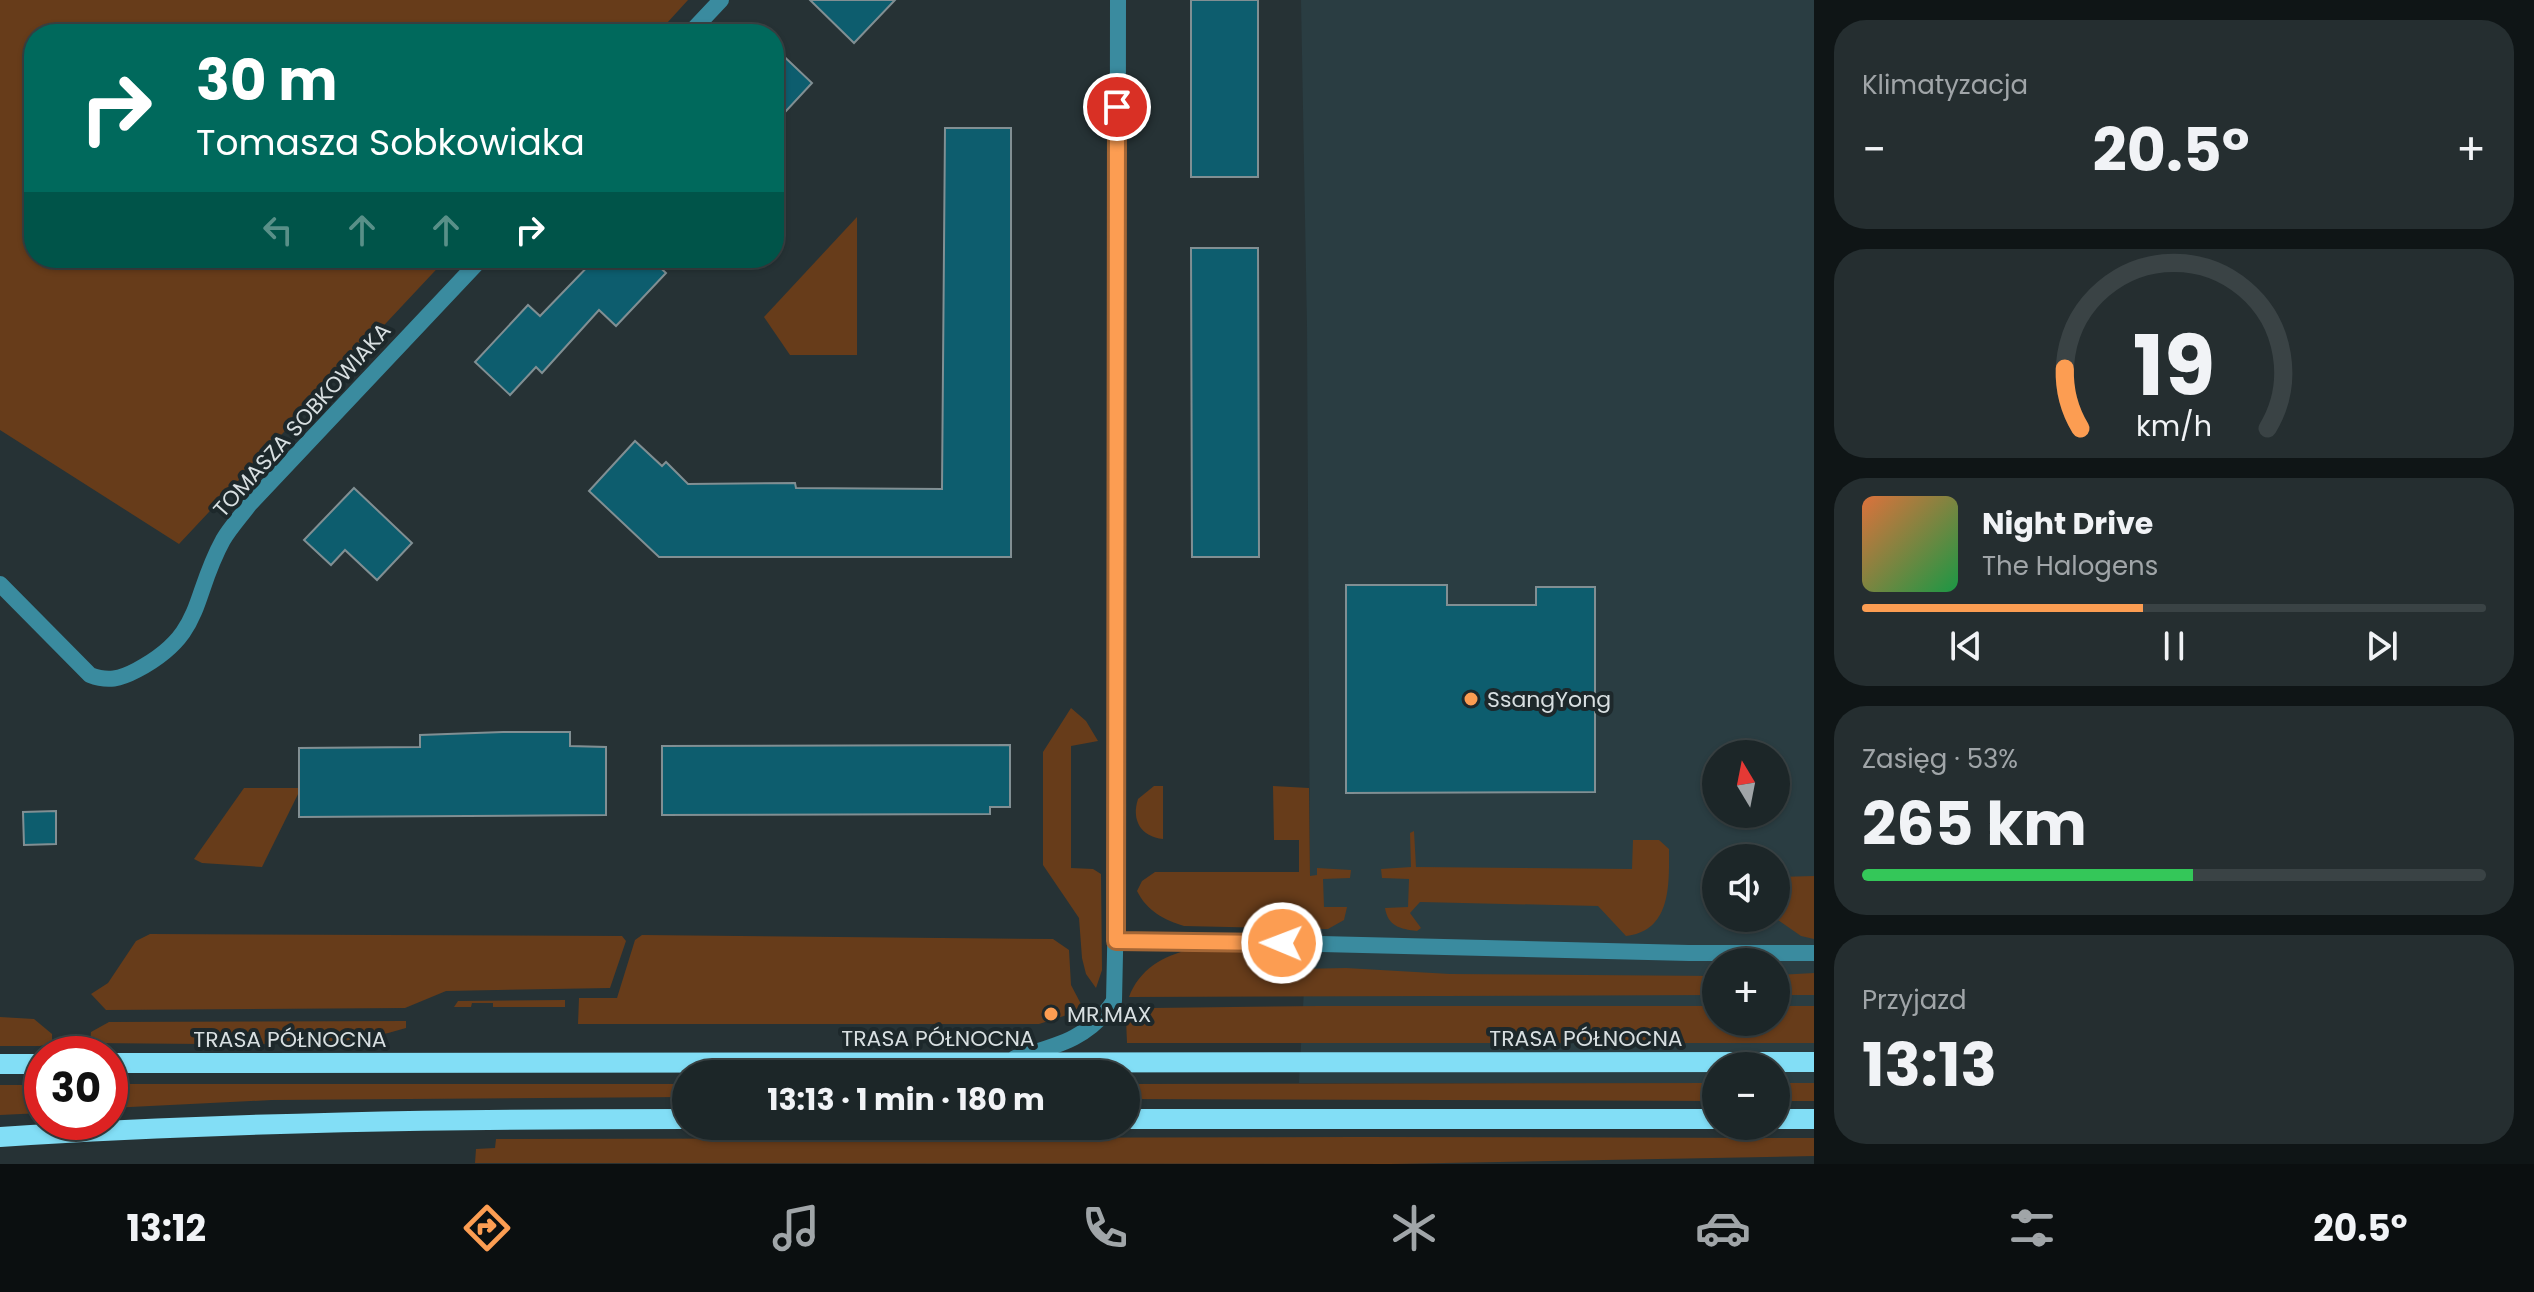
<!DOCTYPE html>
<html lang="pl">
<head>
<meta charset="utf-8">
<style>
	body { margin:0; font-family:Poppins,sans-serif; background:#252e30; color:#f1f3f6; height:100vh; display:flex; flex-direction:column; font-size:30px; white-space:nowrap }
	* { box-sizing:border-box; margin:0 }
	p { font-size:26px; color:#a0a5a8 }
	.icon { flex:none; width:44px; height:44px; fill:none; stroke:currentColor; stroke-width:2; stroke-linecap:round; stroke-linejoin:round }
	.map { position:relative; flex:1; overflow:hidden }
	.panel { display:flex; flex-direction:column; gap:20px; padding:20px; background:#0f1516; width:720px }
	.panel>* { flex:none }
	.banner { position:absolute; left:24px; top:24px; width:760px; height:244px; border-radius:32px; box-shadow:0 2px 6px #0004,0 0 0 2px #3a4345; background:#00695c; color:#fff; overflow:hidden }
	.needle { width:52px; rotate:350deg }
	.controls { position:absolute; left:1702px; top:740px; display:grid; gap:16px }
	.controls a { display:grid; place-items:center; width:88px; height:88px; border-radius:50%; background:#1c2628; box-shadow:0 2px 6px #0004,0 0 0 2px #3a4345; font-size:40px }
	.speed { position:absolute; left:24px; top:1036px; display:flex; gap:16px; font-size:40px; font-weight:700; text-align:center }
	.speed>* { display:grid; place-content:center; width:104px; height:104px; border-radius:50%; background:#1c2628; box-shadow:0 2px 6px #0004,0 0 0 2px #3a4345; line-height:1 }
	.speed .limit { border:12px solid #d22; background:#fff; color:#111 }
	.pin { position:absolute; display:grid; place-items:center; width:68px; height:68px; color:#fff; margin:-34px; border:4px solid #fff; border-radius:50%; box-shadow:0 2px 8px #0007 }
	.me { position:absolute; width:88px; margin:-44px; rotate:271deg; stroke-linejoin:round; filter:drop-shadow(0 0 6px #0008) }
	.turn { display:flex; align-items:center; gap:28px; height:168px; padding:0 40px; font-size:36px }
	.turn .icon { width:104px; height:104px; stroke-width:2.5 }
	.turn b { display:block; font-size:56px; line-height:68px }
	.lanes { display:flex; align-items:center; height:76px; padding:0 40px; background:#0003; justify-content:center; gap:40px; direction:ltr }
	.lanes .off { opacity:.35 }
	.big { font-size:60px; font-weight:700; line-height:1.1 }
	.panel .tile { flex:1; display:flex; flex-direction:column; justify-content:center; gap:12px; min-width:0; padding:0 28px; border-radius:32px; background:#252e30 }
	.panel .dial { align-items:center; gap:0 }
	.dial svg { height:208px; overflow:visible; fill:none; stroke:#3a4345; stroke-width:7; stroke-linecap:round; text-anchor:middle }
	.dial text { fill:#f1f3f6; stroke:none }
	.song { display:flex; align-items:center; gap:24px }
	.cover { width:96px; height:96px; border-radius:12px; background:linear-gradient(135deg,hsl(20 70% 55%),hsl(140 70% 35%)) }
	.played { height:8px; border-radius:4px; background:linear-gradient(90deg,#fc9d52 45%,#3a4345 45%) }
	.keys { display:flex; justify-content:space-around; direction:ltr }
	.heat { display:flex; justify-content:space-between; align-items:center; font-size:44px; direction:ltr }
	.charge { height:12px; border-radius:6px; background:linear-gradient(90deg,#34c759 53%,#3a4345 0) }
	.trip { position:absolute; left:672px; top:1060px; width:468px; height:80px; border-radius:40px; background:#1c2628; box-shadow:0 2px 6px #0004,0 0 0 2px #3a4345; font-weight:700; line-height:80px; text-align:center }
	.tab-bar { display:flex; height:128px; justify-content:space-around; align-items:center; background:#0b0f10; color:#a0a5a8 }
	.tab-bar .icon { width:56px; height:56px }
	.tab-bar .on { color:#fc9d52 }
	.tab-bar b { font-size:36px; color:#f1f3f6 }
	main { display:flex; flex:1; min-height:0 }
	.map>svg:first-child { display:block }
	.built { fill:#2a3d42; fill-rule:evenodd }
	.green { fill:#673c1a }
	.building { fill:#0d5d6e; stroke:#818f93; stroke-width:2 }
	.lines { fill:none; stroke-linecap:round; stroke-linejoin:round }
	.street { stroke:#3a8b9f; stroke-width:16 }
	.primary { stroke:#82def6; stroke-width:20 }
	.route-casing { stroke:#a46635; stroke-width:20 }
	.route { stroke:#fc9d52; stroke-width:14 }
	.poi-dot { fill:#fc9d52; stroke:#1d282b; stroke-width:3 }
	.labels { text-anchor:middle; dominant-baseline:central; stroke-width:8; stroke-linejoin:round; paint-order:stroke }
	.street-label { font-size:22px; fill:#d8dfe1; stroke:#1d282b }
	.poi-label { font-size:22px; fill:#d8dfe1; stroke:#1d282b; text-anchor:start }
</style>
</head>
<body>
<main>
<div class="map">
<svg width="1814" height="1164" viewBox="0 0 1814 1164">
	<rect width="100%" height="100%" fill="#263235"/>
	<path class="built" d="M 1301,0 L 1814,0 L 1814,1083 L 1776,1083 L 1776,1066 L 1716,1066 L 1716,1083 L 1299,1083 L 1310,877 L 1307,326 ZM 1716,754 L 1776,754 L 1776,814 L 1716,814 ZM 1716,858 L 1776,858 L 1776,918 L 1716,918 ZM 1716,962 L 1776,962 L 1776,1022 L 1716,1022 Z"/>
	<g class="green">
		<polygon points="0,0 688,0 657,34 34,34 34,258 447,258 179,544 0,430"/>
		<polygon points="857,217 857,355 790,355 764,317"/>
		<polygon points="1071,708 1086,721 1098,741 1071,746 1071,868 1093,869 1101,874 1102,970 1096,988 1086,974 1082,958 1079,918 1043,865 1043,752"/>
		<path d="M 1154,786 L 1163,786 L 1163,839 C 1141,837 1131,820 1138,799 Z"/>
		<path d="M 1273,786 L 1309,788 L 1310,876 L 1317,875 L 1317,868 L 1351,870 L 1350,878 L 1323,879 L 1324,907 L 1347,907 L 1344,920 L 1328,929 L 1313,929 L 1184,926 C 1164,920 1147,911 1137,891 L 1142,881 L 1155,872 L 1299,872 L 1299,840 L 1274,840 Z"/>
		<polygon points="244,788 301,788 262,867 202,863 194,859"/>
		<path d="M 1414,831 L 1416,867 L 1632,869 L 1633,840 L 1659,840 L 1669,849 C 1669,883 1672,931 1626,936 L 1598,906 L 1420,902 L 1410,913 L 1421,928 L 1417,931 C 1400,929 1388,926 1385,908 L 1408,907 L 1409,879 L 1382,878 L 1381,869 L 1411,867 L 1410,833 Z"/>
		<polygon points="1814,876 1814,939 1801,936 1775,918 1776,877"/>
		<polygon points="150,934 622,936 626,941 610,988 446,991 405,1008 106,1010 91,994 108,983 136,941"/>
		<polygon points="642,935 1053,939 1069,950 1071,985 1082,1006 1070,1014 1039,1024 578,1024 579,998 617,998 635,940"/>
		<path d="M 1190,950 L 1272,952 L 1285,966 L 1298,969 L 1346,968 L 1450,974 L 1716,976 L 1716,995 L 1129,997 C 1139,970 1163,955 1190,950 Z"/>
		<polygon points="1814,973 1814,995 1776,995 1776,975"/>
		<polygon points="565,1000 565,1007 493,1007 493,1003 472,1003 471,1007 454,1007 458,1001"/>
		<polygon points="1319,1006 1716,1006 1716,1022 1776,1022 1776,1006 1814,1006 1814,1043 1127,1043 1126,1019 1152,1008"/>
		<polygon points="0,1017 34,1019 52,1034 52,1043 40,1046 0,1046"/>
		<path d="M 406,1021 L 406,1028 C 348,1046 289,1044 229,1044 L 217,1040 L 204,1044 L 90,1043 L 91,1032 L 109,1022 Z"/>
		<polygon points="1716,1083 1716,1101 1126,1099 1126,1084"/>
		<rect x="1776" y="1083" width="38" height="18"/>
		<polygon points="110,1084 686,1084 686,1097 272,1100 110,1108"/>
		<polygon points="0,1085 42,1085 42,1113 0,1115"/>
		<polygon points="1355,1137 1814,1138 1814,1156 1390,1164 475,1163 476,1149 495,1148 496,1139"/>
	</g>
	<g class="building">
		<polygon points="810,0 895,0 854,43"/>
		<rect x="1191" y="0" width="67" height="177"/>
		<polygon points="774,47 812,83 774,124"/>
		<polygon points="945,128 1011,128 1011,557 659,557 589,491 635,441 662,466 666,462 688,484 795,483 796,488 942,489"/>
		<polygon points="1191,248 1258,248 1259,557 1192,557"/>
		<polygon points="596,258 650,258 666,273 616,326 599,310 542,373 536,367 510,395 475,362 528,305 540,316"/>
		<polygon points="354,488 412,543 377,580 345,550 331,565 304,540"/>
		<polygon points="1346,585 1447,585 1447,605 1536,605 1536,587 1595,587 1595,792 1346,793"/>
		<polygon points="503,732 570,732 570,746 606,747 606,815 299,817 299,748 420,747 420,735"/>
		<polygon points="1010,745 1010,807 990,807 990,814 662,815 662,746"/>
		<polygon points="56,811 56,844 24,845 23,812"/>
	</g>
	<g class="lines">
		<g class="street">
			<polyline points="689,34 721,0"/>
			<path d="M 0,584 L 90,675 C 108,682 120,679 137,670 C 205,634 191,598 223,540 C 230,528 241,516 249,505 L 482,258"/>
			<polyline points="1116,941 1196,941 1689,953 1814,953"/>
			<path d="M 1015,1058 C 1056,1046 1089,1039 1114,1001 L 1117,859 L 1118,0"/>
		</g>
		<g class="primary">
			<polyline points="110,1063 1814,1062"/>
			<polyline points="0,1064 42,1064"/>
			<polyline points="1126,1119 1716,1119"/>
			<polyline points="1776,1119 1814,1119"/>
			<path d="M 0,1137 C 228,1122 457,1119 686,1119"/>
		</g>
	</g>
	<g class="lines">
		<g class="route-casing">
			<polyline id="route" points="1117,107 1116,941 1282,943"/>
		</g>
		<use href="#route" class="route"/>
	</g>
	<g class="poi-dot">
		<circle cx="1471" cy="699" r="8"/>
		<circle cx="1051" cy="1014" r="8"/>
	</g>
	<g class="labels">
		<g class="street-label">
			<text transform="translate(302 420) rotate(-48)">TOMASZA SOBKOWIAKA</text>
			<text x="938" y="1038">TRASA PÓŁNOCNA</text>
			<text x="1586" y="1038">TRASA PÓŁNOCNA</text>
			<text x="290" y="1039">TRASA PÓŁNOCNA</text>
		</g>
		<g class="poi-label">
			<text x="1487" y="699">SsangYong</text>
			<text x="1067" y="1014">MR.MAX</text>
		</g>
	</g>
</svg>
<div class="controls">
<a><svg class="needle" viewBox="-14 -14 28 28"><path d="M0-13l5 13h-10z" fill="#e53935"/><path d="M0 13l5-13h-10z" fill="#a0a5a8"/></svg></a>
<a><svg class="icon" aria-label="sound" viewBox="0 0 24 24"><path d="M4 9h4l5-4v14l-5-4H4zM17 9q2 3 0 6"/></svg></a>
<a>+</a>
<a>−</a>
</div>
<div class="speed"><div class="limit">30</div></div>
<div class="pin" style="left:1117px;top:107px;background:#d93025"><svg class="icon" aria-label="arrive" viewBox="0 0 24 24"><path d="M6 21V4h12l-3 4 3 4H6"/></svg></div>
<svg class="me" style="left:1282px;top:943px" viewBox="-20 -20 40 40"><circle r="17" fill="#fc9d52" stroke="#fff" stroke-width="3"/><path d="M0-11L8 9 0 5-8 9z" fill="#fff"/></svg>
<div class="trip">13:13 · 1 min · 180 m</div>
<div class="banner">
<div class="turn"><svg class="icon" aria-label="right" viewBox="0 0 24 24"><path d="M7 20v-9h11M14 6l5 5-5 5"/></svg><div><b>30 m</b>Tomasza Sobkowiaka</div></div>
<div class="lanes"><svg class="icon off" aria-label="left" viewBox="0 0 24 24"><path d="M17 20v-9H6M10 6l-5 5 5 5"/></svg><svg class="icon off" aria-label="ahead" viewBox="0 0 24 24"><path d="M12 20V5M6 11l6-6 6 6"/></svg><svg class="icon off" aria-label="ahead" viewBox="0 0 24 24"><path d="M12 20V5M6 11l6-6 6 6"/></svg><svg class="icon" aria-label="right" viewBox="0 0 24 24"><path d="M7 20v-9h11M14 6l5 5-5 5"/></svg></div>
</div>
</div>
<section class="panel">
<div class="tile"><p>Klimatyzacja</p>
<div class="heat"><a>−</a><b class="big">20.5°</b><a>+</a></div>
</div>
<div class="tile dial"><svg viewBox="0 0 100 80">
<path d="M14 69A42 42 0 1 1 86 69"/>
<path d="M14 69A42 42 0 0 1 8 46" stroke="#fc9d52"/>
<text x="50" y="56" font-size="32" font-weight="700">19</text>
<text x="50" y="72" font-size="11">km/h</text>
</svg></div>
<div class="tile">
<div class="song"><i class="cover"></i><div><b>Night Drive</b><p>The Halogens</p></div></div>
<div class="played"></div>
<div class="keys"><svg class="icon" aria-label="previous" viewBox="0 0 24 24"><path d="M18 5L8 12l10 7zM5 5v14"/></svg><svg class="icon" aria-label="pause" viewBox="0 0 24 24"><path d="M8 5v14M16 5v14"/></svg><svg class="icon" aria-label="next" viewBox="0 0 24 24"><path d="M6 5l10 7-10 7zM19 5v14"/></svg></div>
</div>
<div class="tile"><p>Zasięg · 53%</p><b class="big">265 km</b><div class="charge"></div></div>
<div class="tile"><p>Przyjazd</p><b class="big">13:13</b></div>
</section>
</main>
<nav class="tab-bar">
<b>13:12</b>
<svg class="icon on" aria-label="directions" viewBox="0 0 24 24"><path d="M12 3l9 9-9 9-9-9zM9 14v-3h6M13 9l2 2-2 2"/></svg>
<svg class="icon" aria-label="music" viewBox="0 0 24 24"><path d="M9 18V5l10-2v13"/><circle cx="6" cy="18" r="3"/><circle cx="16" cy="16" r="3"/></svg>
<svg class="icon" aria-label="phone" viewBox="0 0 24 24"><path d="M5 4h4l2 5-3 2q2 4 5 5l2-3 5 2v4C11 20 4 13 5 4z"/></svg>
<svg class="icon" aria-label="climate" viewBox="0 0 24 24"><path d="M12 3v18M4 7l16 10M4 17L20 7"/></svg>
<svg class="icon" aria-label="car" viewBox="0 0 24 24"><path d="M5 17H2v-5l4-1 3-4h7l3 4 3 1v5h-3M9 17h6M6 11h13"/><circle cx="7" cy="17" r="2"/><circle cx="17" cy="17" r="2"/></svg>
<svg class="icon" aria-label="filters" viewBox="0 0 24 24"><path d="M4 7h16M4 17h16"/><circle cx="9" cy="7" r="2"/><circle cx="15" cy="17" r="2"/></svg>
<b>20.5°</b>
</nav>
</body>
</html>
